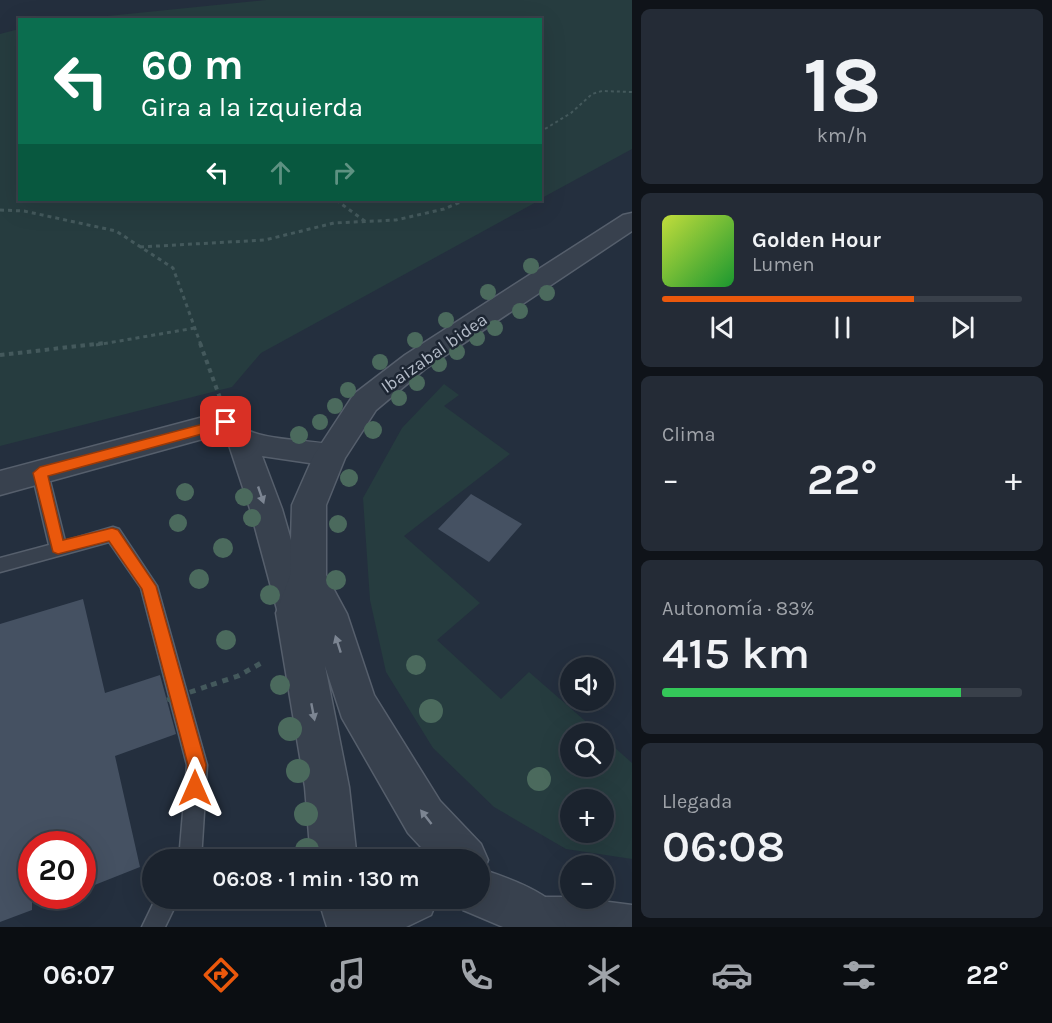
<!DOCTYPE html>
<html lang="es">
<head>
<meta charset="utf-8">
<style>
	body { margin:0; font-family:Karla,sans-serif; background:#242b36; color:#f1f3f6; height:100vh; display:flex; flex-direction:column; font-size:22px; white-space:nowrap }
	* { box-sizing:border-box; margin:0 }
	p { font-size:20px; color:#a0a4aa }
	.icon { flex:none; width:33px; height:33px; fill:none; stroke:currentColor; stroke-width:2; stroke-linecap:round; stroke-linejoin:round }
	.map { position:relative; flex:1; overflow:hidden }
	.panel { display:flex; flex-direction:column; gap:9px; padding:9px; background:#0f1319; width:420px }
	.panel>* { flex:none }
	.banner { position:absolute; left:18px; top:18px; width:524px; height:183px; border-radius:0px; box-shadow:0 6px 24px #0002,0 0 0 2px #39404a; background:#0b6e4f; color:#fff; overflow:hidden }
	.tools { position:absolute; left:560px; top:657px; display:grid; gap:12px }
	.tools a { display:grid; place-items:center; width:54px; height:54px; border-radius:50%; background:#1b232e; box-shadow:0 6px 24px #0002,0 0 0 2px #39404a; font-size:30px }
	.speed { position:absolute; left:18px; top:831px; display:flex; gap:12px; font-size:30px; font-weight:700; text-align:center }
	.speed>* { display:grid; place-content:center; width:78px; height:78px; border-radius:50%; background:#1b232e; box-shadow:0 6px 24px #0002,0 0 0 2px #39404a; line-height:1 }
	.speed .limit { border:9px solid #d22; background:#fff; color:#111 }
	.pin { position:absolute; display:grid; place-items:center; width:51px; height:51px; color:#fff; margin:-26px; border-radius:12px; box-shadow:0 3px 9px #0006 }
	.me { position:absolute; width:66px; margin:-33px; rotate:0deg; stroke-linejoin:round; filter:drop-shadow(0 0 4px #0008) }
	.turn { display:flex; align-items:center; gap:21px; height:126px; padding:0 24px; font-size:27px }
	.turn .icon { width:78px; height:78px; stroke-width:2.5 }
	.turn b { display:block; font-size:42px; line-height:51px }
	.lanes { display:flex; align-items:center; height:57px; padding:0 24px; background:#0003; justify-content:center; gap:30px; direction:ltr }
	.lanes .off { opacity:.35 }
	.big { font-size:45px; font-weight:600; line-height:1.1 }
	.panel .widget { flex:1; display:flex; flex-direction:column; justify-content:center; gap:9px; min-width:0; padding:0 21px; border-radius:9px; background:#242b36 }
	.panel .dial { align-items:center; gap:0 }
	.dial b { font-size:78px; line-height:1 }
	.song { display:flex; align-items:center; gap:18px }
	.cover { width:72px; height:72px; border-radius:9px; background:linear-gradient(135deg,hsl(70 70% 55%),hsl(130 70% 35%)) }
	.played { height:6px; border-radius:3px; background:linear-gradient(90deg,#ea580c 70%,#39404a 70%) }
	.keys { display:flex; justify-content:space-around; direction:ltr }
	.heat { display:flex; justify-content:space-between; align-items:center; font-size:33px; direction:ltr }
	.charge { height:9px; border-radius:4px; background:linear-gradient(90deg,#34c759 83%,#39404a 0) }
	.trip { position:absolute; left:142px; top:849px; width:348px; height:60px; border-radius:30px; background:#1b232e; box-shadow:0 6px 24px #0002,0 0 0 2px #39404a; font-weight:600; line-height:60px; text-align:center }
	.tab-bar { display:flex; height:96px; justify-content:space-around; align-items:center; background:#0b0e12; color:#a0a4aa }
	.tab-bar .icon { width:42px; height:42px }
	.tab-bar .active { color:#ea580c }
	.tab-bar b { font-size:27px; color:#f1f3f6 }
	main { display:flex; flex:1; min-height:0 }
	.map>svg:first-child { display:block }
	.green { fill:#263c3f; fill-rule:evenodd }
	.building { fill:#455162 }
	.lines { fill:none; stroke-linecap:round; stroke-linejoin:round }
	.service-casing { stroke:#565f6c; stroke-width:3 }
	.minor-casing { stroke:#565f6c; stroke-width:3 }
	.tertiary-casing { stroke:#565f6c; stroke-width:3 }
	.path-far3 { stroke:#44595c; stroke-width:2; stroke-dasharray:3 3; stroke-linecap:butt }
	.path-far2 { stroke:#44595c; stroke-width:3; stroke-dasharray:4 4; stroke-linecap:butt }
	.path-far1 { stroke:#44595c; stroke-width:4; stroke-dasharray:4.5 4.5; stroke-linecap:butt }
	.path { stroke:#44595c; stroke-width:5; stroke-dasharray:6 6; stroke-linecap:butt }
	.service { fill:#38414e; fill-rule:evenodd }
	.minor { fill:#38414e; fill-rule:evenodd }
	.tertiary { fill:#38414e; fill-rule:evenodd }
	.path-bridge { stroke:#44595c; stroke-width:5; stroke-dasharray:6 6; stroke-linecap:butt }
	.tree { fill:#4b6a5d }
	.oneway { fill:#7c8592 }
	.route { fill:#ea580c; stroke:#983908; stroke-width:1.5 }
	.labels { text-anchor:middle; dominant-baseline:central; stroke-width:5; stroke-linejoin:round; paint-order:stroke }
	.street-label { font-size:18px; fill:#b4bcc9; stroke:#1d2633 }
</style>
</head>
<body>
<main>
<div class="map">
<svg width="632" height="927" viewBox="0 0 632 927">
	<rect width="100%" height="100%" fill="#242f3e"/>
	<g class="green">
		<polygon points="266,0 632,0 632,149 540,199 540,20 78,19"/>
		<polygon points="19,29 20,200 540,200 261,353 232,387 0,446 0,34"/>
		<path d="M 444,384 L 459,395 L 444,406 L 510,454 L 404,536 L 480,603 L 437,640 L 501,699 L 529,672 L 599,733 L 570,734 L 570,766 L 603,766 L 603,737 L 632,763 L 632,859 L 566,849 L 494,807 L 433,748 L 386,672 L 370,600 L 363,498 L 402,428 ZM 570,800 L 603,800 L 603,832 L 570,832 Z"/>
	</g>
	<g class="building">
		<polygon points="471,494 522,524 489,562 438,529"/>
		<polygon points="83,599 105,693 160,675 176,734 115,756 140,867 82,890 82,844 32,844 32,910 0,922 0,624"/>
	</g>
	<g class="lines">
		<g class="service-casing">
			<g id="service">
				<polygon points="40,467 45,469 48,473 65,541 113,527 119,529 157,586 207,765 201,860 179,860 187,765 141,588 109,542 0,572 0,558 49,545 32,473 35,469"/>
				<polygon points="156,898 179,898 165,927 142,927"/>
			</g>
		</g>
		<g class="minor-casing">
			<g id="minor">
				<path d="M 226,411 L 236,415 C 238,418 240,424 243,427 C 261,442 316,439 341,447 L 345,455 L 341,463 L 330,466 L 262,456 L 282,509 L 312,613 L 307,624 L 295,628 L 283,624 L 278,613 L 250,509 L 229,445 L 220,441 L 217,435 L 0,495 L 0,471 Z"/>
				<polygon points="535,897 570,897 632,905 632,927 516,927 513,919 519,903"/>
			</g>
		</g>
		<g class="tertiary-casing">
			<g id="tertiary">
				<path d="M 632,213 L 632,231 L 425,369 L 376,410 L 345,458 L 326,505 L 326,575 L 347,614 L 374,695 L 440,801 L 481,844 L 488,860 L 484,870 C 505,877 546,891 559,910 C 562,914 564,922 566,927 L 503,927 L 463,910 L 458,898 L 480,898 L 480,860 L 433,860 L 408,833 L 342,718 L 325,666 L 349,787 L 357,860 L 311,860 L 305,787 L 276,613 L 290,576 L 292,505 L 314,455 L 354,394 L 405,355 L 623,215 Z"/>
				<polygon points="318,898 438,898 431,915 406,927 327,927"/>
			</g>
		</g>
		<polyline class="path-far3" points="540,132 571,113 592,94 602,91 632,92"/>
		<g class="path-far2">
			<polyline points="336,200 366,222"/>
			<polyline points="0,210 24,211 116,231 173,268 201,345"/>
			<polyline points="140,247 265,240 334,223 396,220 444,209 465,200"/>
			<polyline points="96,345 195,328"/>
		</g>
		<g class="path-far1">
			<polyline points="200,343 220,398"/>
			<polyline points="0,355 105,343"/>
		</g>
		<polyline class="path" points="211,685 238,676 263,662"/>
		<use href="#service" class="service"/>
		<use href="#minor" class="minor"/>
		<use href="#tertiary" class="tertiary"/>
		<polyline class="path-bridge" points="167,700 211,685"/>
	</g>
	<g class="tree">
		<circle cx="531" cy="266" r="8"/>
		<circle cx="488" cy="292" r="8"/>
		<circle cx="547" cy="293" r="8"/>
		<circle cx="520" cy="311" r="8"/>
		<circle cx="446" cy="320" r="8"/>
		<circle cx="495" cy="328" r="8"/>
		<circle cx="477" cy="338" r="8"/>
		<circle cx="415" cy="340" r="8"/>
		<circle cx="457" cy="352" r="8"/>
		<circle cx="380" cy="362" r="8"/>
		<circle cx="439" cy="364" r="8"/>
		<circle cx="417" cy="383" r="8"/>
		<circle cx="348" cy="390" r="8"/>
		<circle cx="399" cy="398" r="8"/>
		<circle cx="335" cy="406" r="8"/>
		<circle cx="243" cy="416" r="8"/>
		<circle cx="320" cy="422" r="8"/>
		<circle cx="373" cy="430" r="9"/>
		<circle cx="299" cy="435" r="9"/>
		<circle cx="349" cy="478" r="9"/>
		<circle cx="185" cy="492" r="9"/>
		<circle cx="244" cy="497" r="9"/>
		<circle cx="252" cy="518" r="9"/>
		<circle cx="178" cy="523" r="9"/>
		<circle cx="338" cy="524" r="9"/>
		<circle cx="223" cy="548" r="10"/>
		<circle cx="199" cy="579" r="10"/>
		<circle cx="336" cy="580" r="10"/>
		<circle cx="270" cy="595" r="10"/>
		<circle cx="226" cy="640" r="10"/>
		<circle cx="416" cy="665" r="10"/>
		<circle cx="280" cy="685" r="10"/>
		<circle cx="431" cy="711" r="12"/>
		<circle cx="290" cy="729" r="12"/>
		<circle cx="298" cy="771" r="12"/>
		<circle cx="539" cy="779" r="12"/>
		<circle cx="306" cy="814" r="12"/>
		<circle cx="307" cy="850" r="12"/>
	</g>
	<defs><path id="oneway-solid" d="M-6-.8H1V-3.2L6.5 0L1 3.2V.8H-6Z" transform="scale(1.5)"/></defs>
	<g class="oneway">
		<use href="#oneway-solid" transform="translate(261 495) rotate(71)"/>
		<use href="#oneway-solid" transform="translate(338 644) rotate(-108)"/>
		<use href="#oneway-solid" transform="translate(313 712) rotate(79)"/>
		<use href="#oneway-solid" transform="translate(426 817) rotate(-128)"/>
	</g>
	<polygon class="route" points="226,418 233,422 231,426 48,476 63,540 112,528 118,530 156,586 206,765 202,795 195,798 189,795 186,788 188,765 142,589 109,541 58,554 53,552 33,473 40,467"/>
	<g class="labels">
		<g class="street-label">
			<text transform="translate(434 353) rotate(-35)">Ibaizabal bidea</text>
		</g>
	</g>
</svg>
<div class="tools">
<a><svg class="icon" aria-label="sound" viewBox="0 0 24 24"><path d="M4 9h4l5-4v14l-5-4H4zM17 9q2 3 0 6"/></svg></a>
<a><svg class="icon" aria-label="search" viewBox="0 0 24 24"><circle cx="10" cy="10" r="6"/><path d="M15 15l6 6"/></svg></a>
<a>+</a>
<a>−</a>
</div>
<div class="speed"><div class="limit">20</div></div>
<div class="pin" style="left:226px;top:422px;background:#d93025"><svg class="icon" aria-label="arrive" viewBox="0 0 24 24"><path d="M6 21V4h12l-3 4 3 4H6"/></svg></div>
<svg class="me" style="left:195px;top:788px" viewBox="-20 -20 40 40"><path d="M0-17L14 15 0 8-14 15z" fill="#ea580c" stroke="#fff" stroke-width="4"/></svg>
<div class="trip">06:08 · 1 min · 130 m</div>
<div class="banner">
<div class="turn"><svg class="icon" aria-label="left" viewBox="0 0 24 24"><path d="M17 20v-9H6M10 6l-5 5 5 5"/></svg><div><b>60 m</b>Gira a la izquierda</div></div>
<div class="lanes"><svg class="icon" aria-label="left" viewBox="0 0 24 24"><path d="M17 20v-9H6M10 6l-5 5 5 5"/></svg><svg class="icon off" aria-label="ahead" viewBox="0 0 24 24"><path d="M12 20V5M6 11l6-6 6 6"/></svg><svg class="icon off" aria-label="right" viewBox="0 0 24 24"><path d="M7 20v-9h11M14 6l5 5-5 5"/></svg></div>
</div>
</div>
<section class="panel">
<div class="widget dial"><b>18</b><p>km/h</p></div>
<div class="widget">
<div class="song"><i class="cover"></i><div><b>Golden Hour</b><p>Lumen</p></div></div>
<div class="played"></div>
<div class="keys"><svg class="icon" aria-label="previous" viewBox="0 0 24 24"><path d="M18 5L8 12l10 7zM5 5v14"/></svg><svg class="icon" aria-label="pause" viewBox="0 0 24 24"><path d="M8 5v14M16 5v14"/></svg><svg class="icon" aria-label="next" viewBox="0 0 24 24"><path d="M6 5l10 7-10 7zM19 5v14"/></svg></div>
</div>
<div class="widget"><p>Clima</p>
<div class="heat"><a>−</a><b class="big">22°</b><a>+</a></div>
</div>
<div class="widget"><p>Autonomía · 83%</p><b class="big">415 km</b><div class="charge"></div></div>
<div class="widget"><p>Llegada</p><b class="big">06:08</b></div>
</section>
</main>
<nav class="tab-bar">
<b>06:07</b>
<svg class="icon active" aria-label="directions" viewBox="0 0 24 24"><path d="M12 3l9 9-9 9-9-9zM9 14v-3h6M13 9l2 2-2 2"/></svg>
<svg class="icon" aria-label="music" viewBox="0 0 24 24"><path d="M9 18V5l10-2v13"/><circle cx="6" cy="18" r="3"/><circle cx="16" cy="16" r="3"/></svg>
<svg class="icon" aria-label="phone" viewBox="0 0 24 24"><path d="M5 4h4l2 5-3 2q2 4 5 5l2-3 5 2v4C11 20 4 13 5 4z"/></svg>
<svg class="icon" aria-label="climate" viewBox="0 0 24 24"><path d="M12 3v18M4 7l16 10M4 17L20 7"/></svg>
<svg class="icon" aria-label="car" viewBox="0 0 24 24"><path d="M5 17H2v-5l4-1 3-4h7l3 4 3 1v5h-3M9 17h6M6 11h13"/><circle cx="7" cy="17" r="2"/><circle cx="17" cy="17" r="2"/></svg>
<svg class="icon" aria-label="filters" viewBox="0 0 24 24"><path d="M4 7h16M4 17h16"/><circle cx="9" cy="7" r="2"/><circle cx="15" cy="17" r="2"/></svg>
<b>22°</b>
</nav>
</body>
</html>
